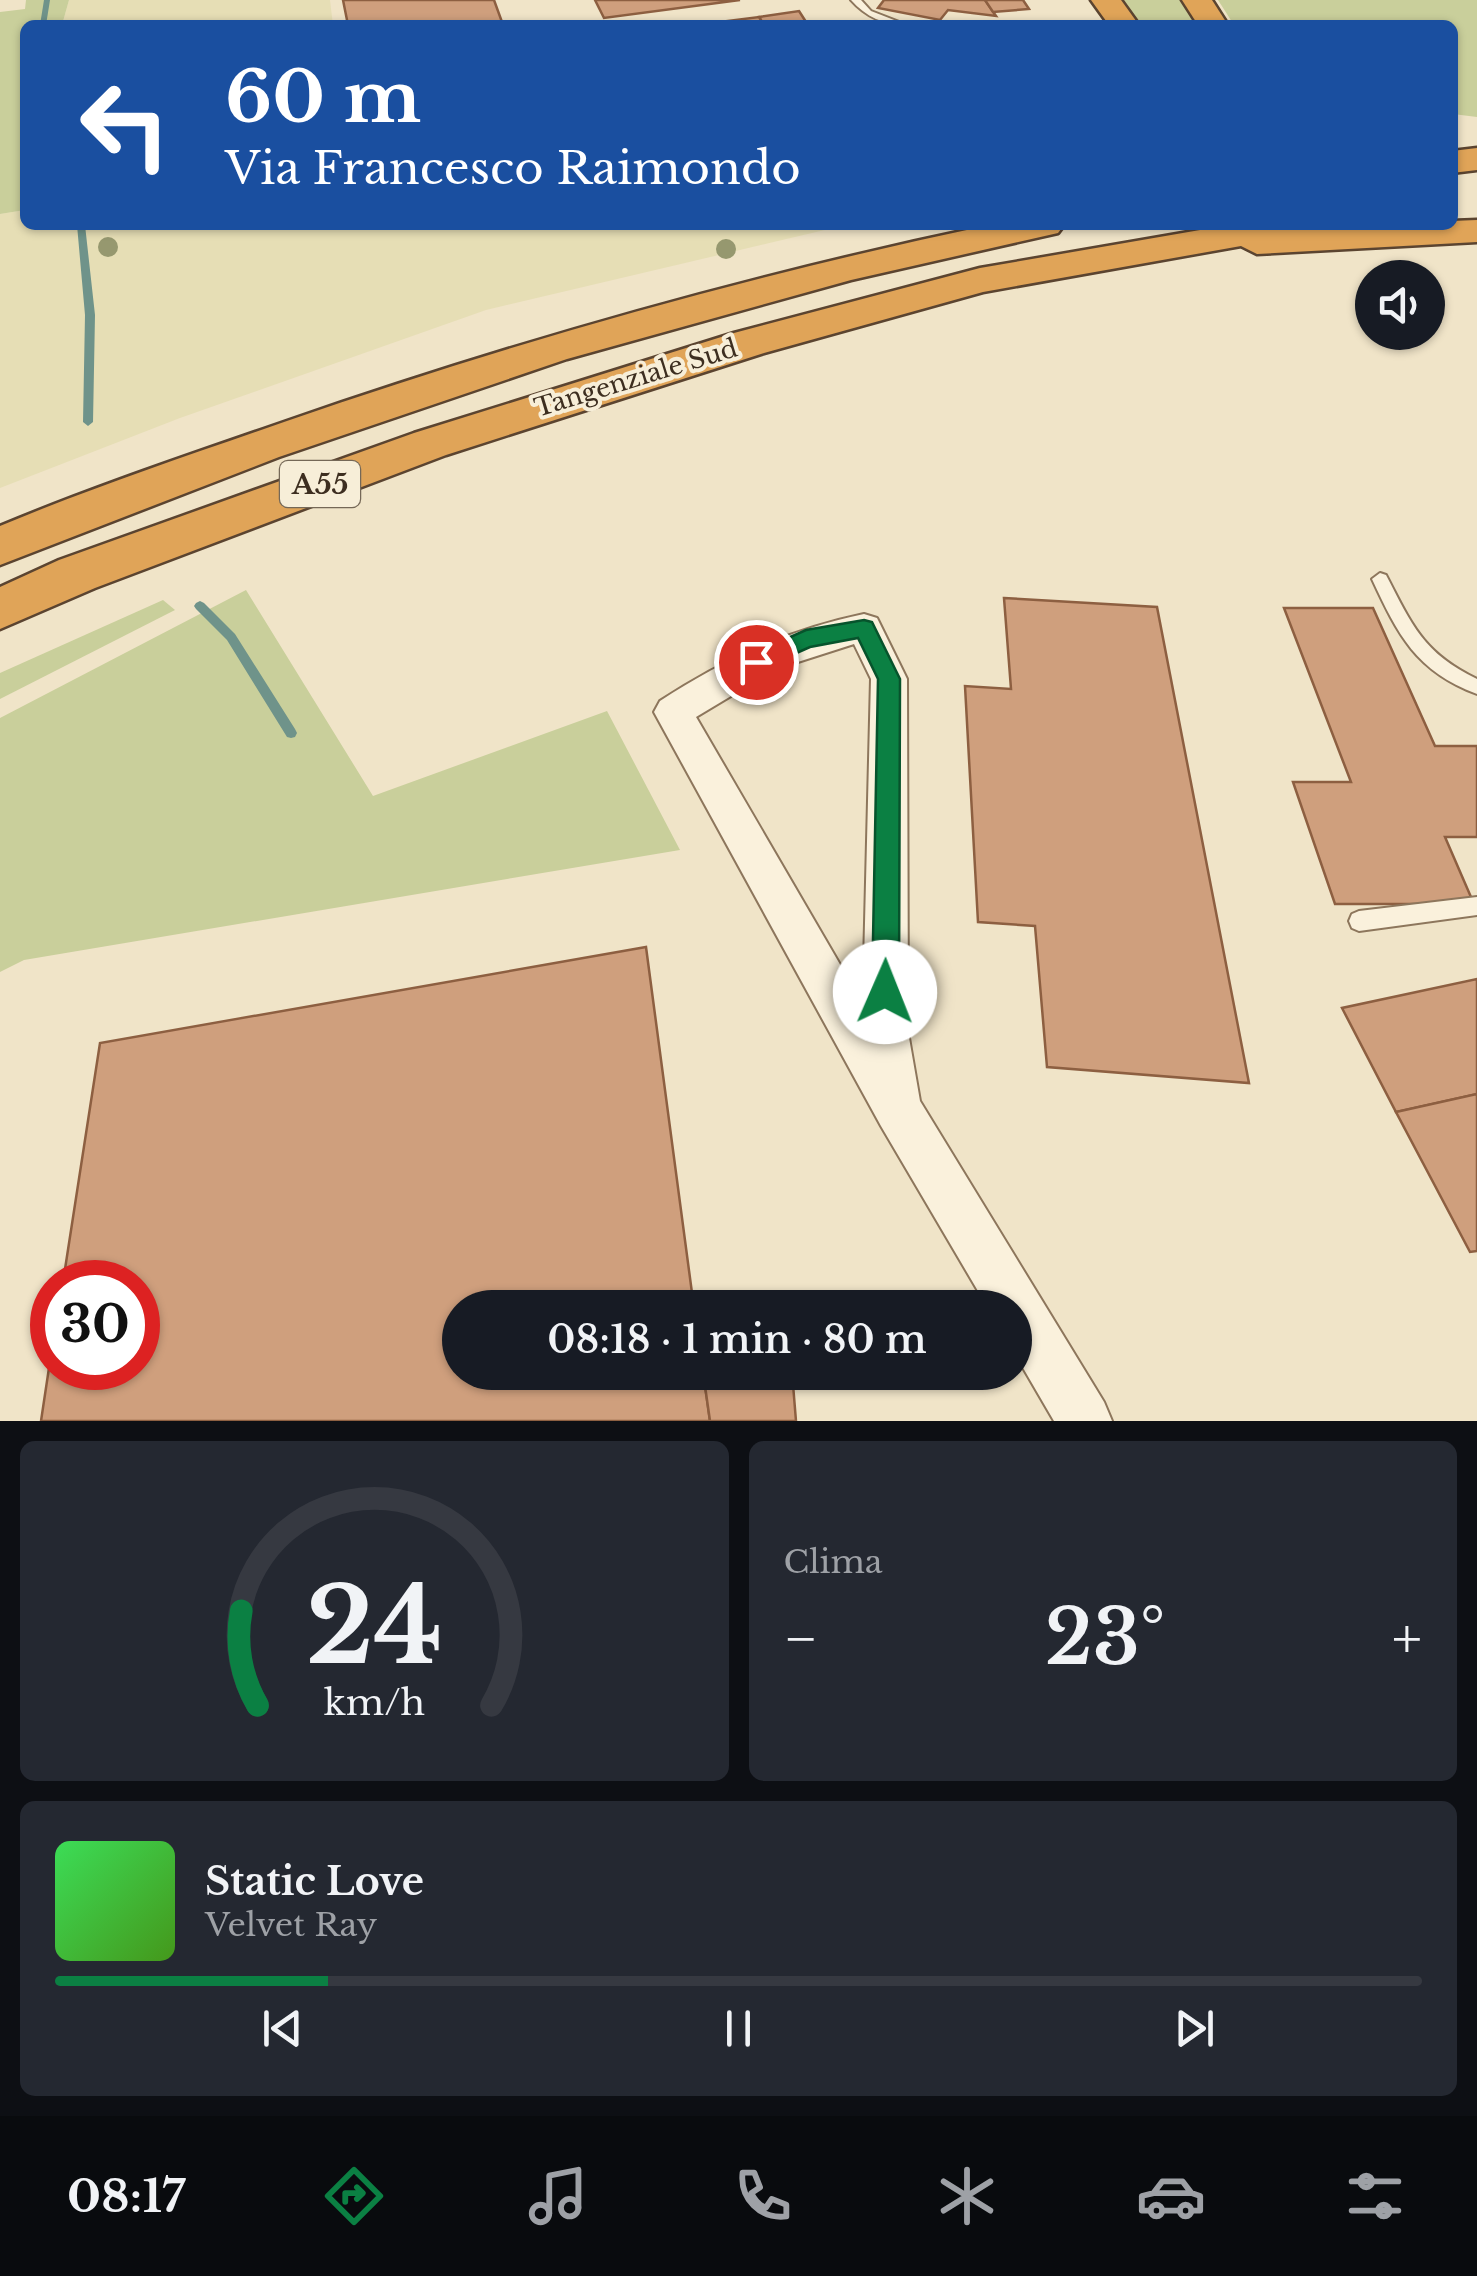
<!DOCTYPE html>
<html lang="it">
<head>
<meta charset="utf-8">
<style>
	body { margin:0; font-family:"Libre Baskerville",serif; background:#242831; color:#f1f3f6; height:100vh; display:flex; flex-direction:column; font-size:38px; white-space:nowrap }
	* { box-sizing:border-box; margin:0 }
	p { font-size:32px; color:#9ea1a6 }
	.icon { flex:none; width:55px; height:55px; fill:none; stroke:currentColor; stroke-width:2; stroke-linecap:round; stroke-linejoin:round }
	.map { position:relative; height:1421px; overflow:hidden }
	.side { display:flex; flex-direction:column; gap:20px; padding:20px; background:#0d0f14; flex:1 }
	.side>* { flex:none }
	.top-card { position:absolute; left:20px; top:20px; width:1438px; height:210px; border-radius:15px; box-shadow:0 2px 8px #0004; background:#1a4fa0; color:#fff; overflow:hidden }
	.buttons { position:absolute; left:1355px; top:260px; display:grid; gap:20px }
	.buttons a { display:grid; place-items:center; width:90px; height:90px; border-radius:50%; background:#171b24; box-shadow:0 2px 8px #0004; font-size:50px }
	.speed { position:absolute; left:30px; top:1260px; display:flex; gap:20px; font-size:50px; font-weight:700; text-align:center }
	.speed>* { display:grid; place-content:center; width:130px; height:130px; border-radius:50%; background:#171b24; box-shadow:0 2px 8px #0004; line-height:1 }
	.speed .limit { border:15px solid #d22; background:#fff; color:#111 }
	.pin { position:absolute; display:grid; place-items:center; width:85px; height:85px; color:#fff; margin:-42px; border:5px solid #fff; border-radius:50%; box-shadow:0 2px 10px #0007 }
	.me { position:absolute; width:110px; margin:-55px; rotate:1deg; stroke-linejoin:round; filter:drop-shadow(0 0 8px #0008) }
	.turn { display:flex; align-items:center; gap:35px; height:210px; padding:0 40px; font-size:45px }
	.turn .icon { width:130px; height:130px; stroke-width:2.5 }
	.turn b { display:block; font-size:70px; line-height:85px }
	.big { font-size:75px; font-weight:600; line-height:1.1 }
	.side .tile { flex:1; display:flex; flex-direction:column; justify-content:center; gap:15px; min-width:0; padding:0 35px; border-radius:15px; background:#242831 }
	.side .dial { align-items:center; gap:0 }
	.dial svg { height:260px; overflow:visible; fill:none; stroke:#363941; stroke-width:7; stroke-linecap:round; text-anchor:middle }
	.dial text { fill:#f1f3f6; stroke:none }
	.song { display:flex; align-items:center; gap:30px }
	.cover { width:120px; height:120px; border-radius:15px; background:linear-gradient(135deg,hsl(130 70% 55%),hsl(100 70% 35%)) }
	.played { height:10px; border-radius:5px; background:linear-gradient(90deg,#0b8043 20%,#363941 20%) }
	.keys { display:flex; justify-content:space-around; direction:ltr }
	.heat { display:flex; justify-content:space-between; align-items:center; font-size:55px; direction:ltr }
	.side .tiles { flex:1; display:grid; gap:20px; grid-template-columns:1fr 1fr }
	.tile:last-child { grid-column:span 2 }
	.trip { position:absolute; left:442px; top:1290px; width:590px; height:100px; border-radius:50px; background:#171b24; box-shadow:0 2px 8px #0004; font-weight:600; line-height:100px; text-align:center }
	.dock { display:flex; height:160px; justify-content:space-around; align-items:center; background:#090b0e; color:#9ea1a6 }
	.dock .icon { width:70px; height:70px }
	.dock .selected { color:#0b8043 }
	.dock b { font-size:45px; color:#f1f3f6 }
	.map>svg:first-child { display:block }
	.farmland { fill:#e6deb5 }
	.green { fill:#c9cf9b }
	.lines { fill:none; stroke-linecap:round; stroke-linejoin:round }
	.stream { fill:#6f938a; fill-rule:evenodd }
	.building { fill:#cf9f7d; stroke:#8d5f41; stroke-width:2.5 }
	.lane-casing { stroke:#8d765c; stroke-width:4 }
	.street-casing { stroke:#8d765c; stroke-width:4 }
	.highway-casing { stroke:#5b4430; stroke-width:5 }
	.lane { fill:#faf1dc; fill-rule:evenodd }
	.street { fill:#faf1dc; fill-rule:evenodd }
	.highway { fill:#e0a458; fill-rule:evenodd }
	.tree { fill:#96986f }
	.route { fill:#0b8043; stroke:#07532c; stroke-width:2.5 }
	.labels { text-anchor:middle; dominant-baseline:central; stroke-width:8; stroke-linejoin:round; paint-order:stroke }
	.far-street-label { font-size:25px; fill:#3d2e20; stroke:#f7eed8 }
	.shield { fill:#f7eed8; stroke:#756857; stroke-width:2.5 }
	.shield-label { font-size:28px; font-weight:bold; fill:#3d2e20 }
</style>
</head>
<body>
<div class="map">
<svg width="1477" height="1421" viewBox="0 0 1477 1421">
	<rect width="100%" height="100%" fill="#f0e4c8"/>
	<g class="farmland">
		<polygon points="69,0 330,0 333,25 62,25"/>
		<polygon points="25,210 25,225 846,225 486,310 180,418 0,488 0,214"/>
	</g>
	<g class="green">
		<polygon points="26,0 69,0 62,25 25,25 25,210 0,214 0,12 25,9"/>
		<polygon points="1116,0 1187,0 1202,25 1138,25"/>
		<polygon points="1218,0 1477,0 1477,117 1453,114 1452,25 1234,25"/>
		<polygon points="246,590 373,796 607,711 680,850 24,960 0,972 0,718"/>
		<polygon points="163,600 175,610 0,699 0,673"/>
	</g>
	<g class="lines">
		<g class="stream">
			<polygon points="44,0 50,0 46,25 40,25"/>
			<polygon points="77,225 85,225 95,315 93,422 88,426 83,422 85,315"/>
			<polygon points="200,601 204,603 235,634 295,729 297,733 295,737 291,738 287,737 227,640 196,609 194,606 196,603"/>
		</g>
	</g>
	<g class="building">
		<polygon points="343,0 494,0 502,22 348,25"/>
		<polygon points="595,0 740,0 604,18"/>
		<polygon points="884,0 985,0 996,16 948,10 940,20 878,8"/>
		<polygon points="985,0 1023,0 1029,9 993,12"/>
		<polygon points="799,11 808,25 764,25 759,17"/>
		<polygon points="759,17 764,25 696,25"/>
		<polygon points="1004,598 1157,607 1249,1083 1047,1067 1035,926 978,922 965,686 1011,689"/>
		<polygon points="1284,608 1373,608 1435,746 1477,746 1477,837 1445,837 1474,904 1335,904 1293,782 1351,782"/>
		<polygon points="646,947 694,1308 460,1308 460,1372 703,1372 710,1421 41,1421 52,1348 52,1368 138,1368 138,1282 63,1282 100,1043"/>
		<polygon points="1477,979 1477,1094 1396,1112 1342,1008"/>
		<polygon points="1477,1094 1477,1251 1470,1252 1396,1112"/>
		<polygon points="703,1372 792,1372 796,1421 710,1421"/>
	</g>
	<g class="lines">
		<g class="lane-casing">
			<g id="lane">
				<path d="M 851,0 L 861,0 L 871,11 L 907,25 C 884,25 866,17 851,0 Z"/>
				<path d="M 1380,573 L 1386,575 C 1412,625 1423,653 1477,679 L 1477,694 C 1416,671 1398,635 1372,579 Z"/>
				<polygon points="1477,897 1477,915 1359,931 1352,928 1349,921 1352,914 1359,911"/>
			</g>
		</g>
		<g class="street-casing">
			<path id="street" d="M 864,614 L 877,618 L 907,679 L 908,1032 L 920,1101 L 1104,1402 L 1112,1421 L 1054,1421 L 1015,1354 L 1015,1308 L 988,1308 L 881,1126 L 654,712 L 660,701 C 724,659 788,630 864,614 ZM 854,644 L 871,679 L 863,1004 L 696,717 L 776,669 Z"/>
		</g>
		<g class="highway-casing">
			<g id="highway">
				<polygon points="1091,0 1121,0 1139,25 1109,25"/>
				<polygon points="1182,0 1212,0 1228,25 1198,25"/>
				<polygon points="1477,148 1477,170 1452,173 1452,151"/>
				<polygon points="1477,220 1477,242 1257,254 1241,246 983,292 764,353 446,455 95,588 0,629 0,587 59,560 414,433 734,333 980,268 1229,225 1452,225 1452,221"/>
				<path d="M 990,225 L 1064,225 L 1058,233 L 851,280 L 567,359 L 279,457 L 0,565 L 0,526 C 93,487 189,455 284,422 C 515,342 751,275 990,225 Z"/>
			</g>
		</g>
		<use href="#lane" class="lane"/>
		<use href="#street" class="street"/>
		<use href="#highway" class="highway"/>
	</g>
	<g class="tree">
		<circle cx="108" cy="247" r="10"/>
		<circle cx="726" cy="249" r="10"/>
	</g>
	<polygon class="route" points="864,620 872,622 900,679 899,992 895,1002 885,1006 876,1002 872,992 878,679 858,638 810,647 756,671 745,662 748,656 806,630"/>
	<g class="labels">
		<g class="far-street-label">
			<text transform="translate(636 378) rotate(-17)">Tangenziale Sud</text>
		</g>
		<rect class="shield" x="280" y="461" width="80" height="46" rx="8"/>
		<g class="shield-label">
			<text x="320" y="484">A55</text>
		</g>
	</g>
</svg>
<div class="buttons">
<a><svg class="icon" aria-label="sound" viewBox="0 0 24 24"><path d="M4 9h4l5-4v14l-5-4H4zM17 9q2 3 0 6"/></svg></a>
</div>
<div class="speed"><div class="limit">30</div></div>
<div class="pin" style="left:756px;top:662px;background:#d93025"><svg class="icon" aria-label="arrive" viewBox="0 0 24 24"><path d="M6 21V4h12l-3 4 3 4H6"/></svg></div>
<svg class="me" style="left:885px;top:992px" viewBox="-20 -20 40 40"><circle r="19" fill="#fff"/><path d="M0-13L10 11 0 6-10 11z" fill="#0b8043"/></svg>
<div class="trip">08:18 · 1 min · 80 m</div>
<div class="top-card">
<div class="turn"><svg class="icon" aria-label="left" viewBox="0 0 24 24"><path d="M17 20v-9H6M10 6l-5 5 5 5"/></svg><div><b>60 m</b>Via Francesco Raimondo</div></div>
</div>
</div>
<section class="side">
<div class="tiles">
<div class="tile dial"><svg viewBox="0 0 100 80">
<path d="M14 69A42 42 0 1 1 86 69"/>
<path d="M14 69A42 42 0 0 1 9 40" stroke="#0b8043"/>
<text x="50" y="56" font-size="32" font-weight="700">24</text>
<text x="50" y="72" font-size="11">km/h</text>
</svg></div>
<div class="tile"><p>Clima</p>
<div class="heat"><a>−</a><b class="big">23°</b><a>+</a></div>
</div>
<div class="tile">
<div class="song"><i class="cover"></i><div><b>Static Love</b><p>Velvet Ray</p></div></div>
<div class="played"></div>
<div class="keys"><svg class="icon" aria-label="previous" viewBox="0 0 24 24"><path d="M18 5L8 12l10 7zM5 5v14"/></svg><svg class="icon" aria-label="pause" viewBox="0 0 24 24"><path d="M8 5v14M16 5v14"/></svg><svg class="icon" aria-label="next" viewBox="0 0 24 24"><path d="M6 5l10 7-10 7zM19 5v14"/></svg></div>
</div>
</div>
</section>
<nav class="dock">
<b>08:17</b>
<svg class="icon selected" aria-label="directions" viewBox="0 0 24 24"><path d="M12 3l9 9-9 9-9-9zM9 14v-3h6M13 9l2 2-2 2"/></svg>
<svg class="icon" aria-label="music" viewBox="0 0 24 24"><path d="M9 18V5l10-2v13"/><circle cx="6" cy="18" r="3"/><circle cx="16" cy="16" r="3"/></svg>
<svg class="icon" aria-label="phone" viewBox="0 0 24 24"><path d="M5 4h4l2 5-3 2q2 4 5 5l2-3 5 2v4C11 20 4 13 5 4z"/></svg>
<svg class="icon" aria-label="climate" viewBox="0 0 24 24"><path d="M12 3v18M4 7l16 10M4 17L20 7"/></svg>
<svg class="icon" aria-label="car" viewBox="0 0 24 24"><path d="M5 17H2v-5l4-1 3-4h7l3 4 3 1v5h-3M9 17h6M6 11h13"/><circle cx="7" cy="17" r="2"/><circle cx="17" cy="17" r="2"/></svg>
<svg class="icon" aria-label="filters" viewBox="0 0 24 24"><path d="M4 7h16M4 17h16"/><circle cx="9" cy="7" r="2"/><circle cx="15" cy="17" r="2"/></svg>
</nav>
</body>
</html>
